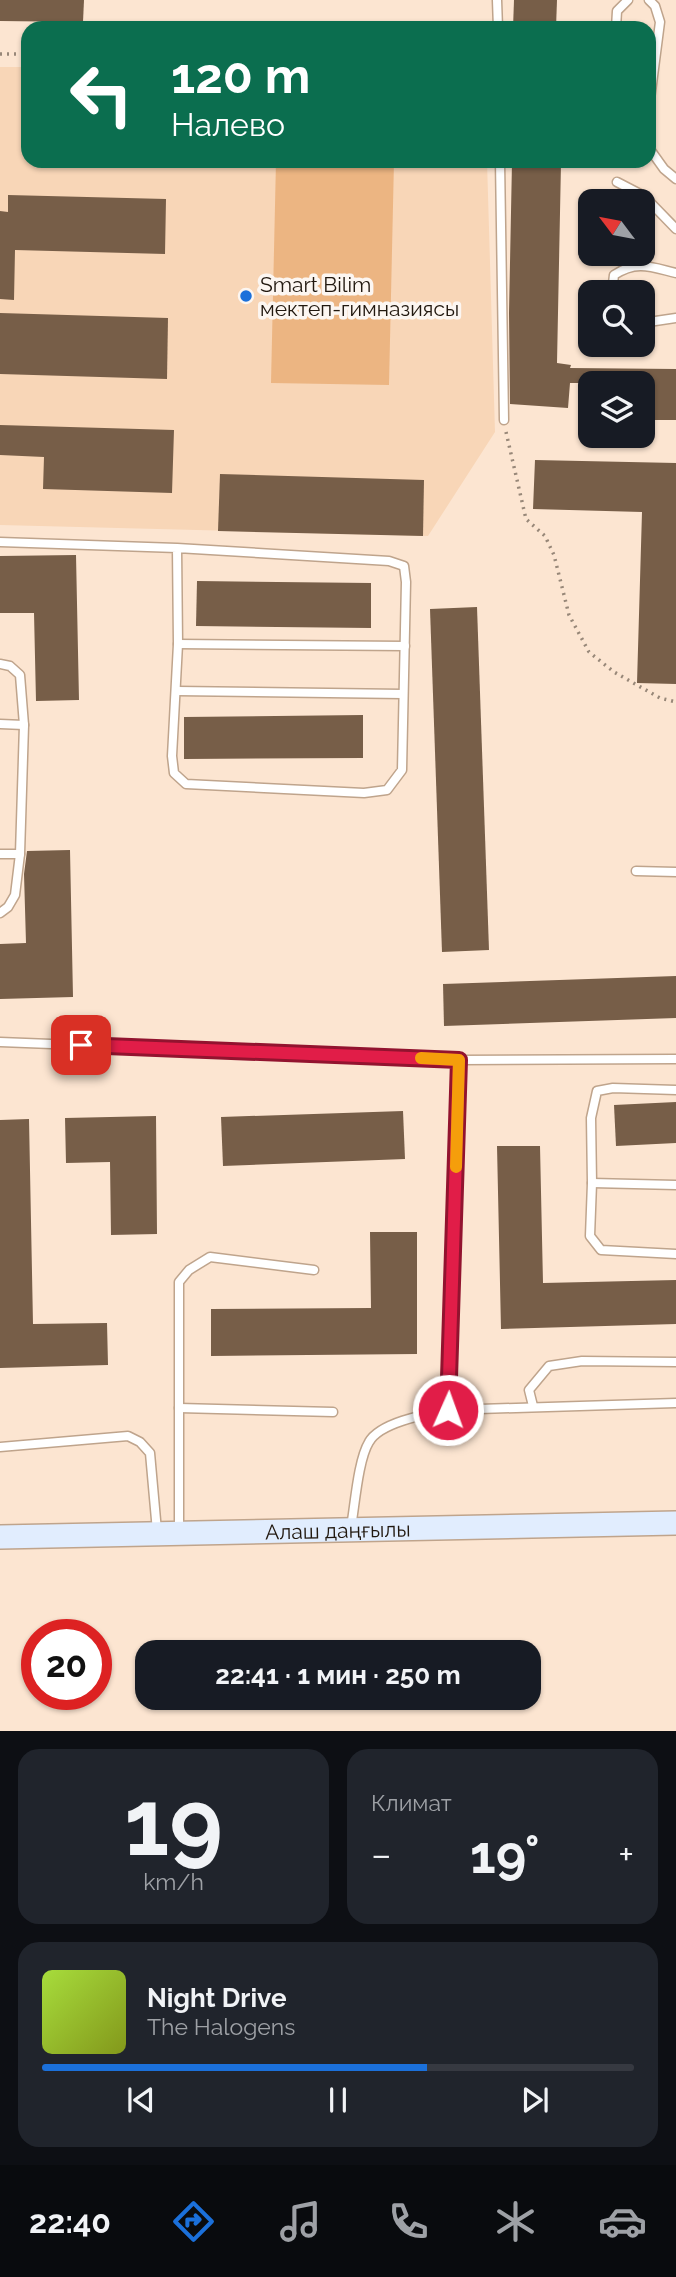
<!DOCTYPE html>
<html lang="ru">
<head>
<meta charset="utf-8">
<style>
	body { margin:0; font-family:Raleway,sans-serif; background:#20242c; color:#f1f3f6; height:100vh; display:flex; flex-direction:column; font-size:26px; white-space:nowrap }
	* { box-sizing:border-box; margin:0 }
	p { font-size:23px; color:#9ea1a6 }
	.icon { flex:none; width:38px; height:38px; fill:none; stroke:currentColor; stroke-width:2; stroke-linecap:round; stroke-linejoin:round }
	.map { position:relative; height:1731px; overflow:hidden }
	.panel { display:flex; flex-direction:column; gap:18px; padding:18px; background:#0d0f14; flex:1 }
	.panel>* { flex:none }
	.hud { position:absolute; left:21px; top:21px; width:635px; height:147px; border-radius:21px; box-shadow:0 2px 5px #0004; background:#0b6e4f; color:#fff; overflow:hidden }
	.needle { width:46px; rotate:302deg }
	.controls { position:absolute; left:578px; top:189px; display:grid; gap:14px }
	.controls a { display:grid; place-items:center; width:77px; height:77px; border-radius:14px; background:#171b24; box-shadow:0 2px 5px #0004; font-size:35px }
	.speed { position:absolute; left:21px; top:1619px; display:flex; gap:14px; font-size:35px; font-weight:700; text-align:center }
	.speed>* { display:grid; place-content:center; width:91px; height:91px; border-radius:50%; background:#171b24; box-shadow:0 2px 5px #0004; line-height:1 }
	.speed .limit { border:10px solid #d22; background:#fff; color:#111 }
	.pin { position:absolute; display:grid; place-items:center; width:60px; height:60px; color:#fff; margin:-30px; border-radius:14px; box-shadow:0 4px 10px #0006 }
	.me { position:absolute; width:77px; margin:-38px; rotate:2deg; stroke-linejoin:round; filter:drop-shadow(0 0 5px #0008) }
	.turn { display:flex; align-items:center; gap:24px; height:147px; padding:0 35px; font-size:32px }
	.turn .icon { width:91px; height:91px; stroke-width:2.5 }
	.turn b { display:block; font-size:49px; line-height:60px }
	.big { font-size:52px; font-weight:700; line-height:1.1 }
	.panel .widget { flex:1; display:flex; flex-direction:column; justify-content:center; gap:10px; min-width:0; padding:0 24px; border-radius:21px; background:#20242c }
	.panel .dial { align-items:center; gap:0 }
	.dial b { font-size:91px; line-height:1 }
	.song { display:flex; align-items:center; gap:21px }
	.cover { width:84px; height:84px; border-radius:10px; background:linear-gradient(135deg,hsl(80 70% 55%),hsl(70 70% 35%)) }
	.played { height:7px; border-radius:4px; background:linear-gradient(90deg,#1b70da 65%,#363941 65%) }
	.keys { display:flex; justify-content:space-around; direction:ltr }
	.heat { display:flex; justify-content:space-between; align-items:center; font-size:38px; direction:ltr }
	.panel .tiles { flex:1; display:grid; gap:18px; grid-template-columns:1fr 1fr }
	.widget:last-child { grid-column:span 2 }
	.trip { position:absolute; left:135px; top:1640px; width:406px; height:70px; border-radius:21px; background:#171b24; box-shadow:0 2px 5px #0004; font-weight:700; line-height:70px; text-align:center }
	.menu { display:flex; height:112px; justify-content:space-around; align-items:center; background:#090b0e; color:#9ea1a6 }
	.menu .icon { width:49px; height:49px }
	.menu .on { color:#1b70da }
	.menu b { font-size:32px; color:#f1f3f6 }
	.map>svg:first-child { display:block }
	.built { fill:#f8d6b7 }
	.green { fill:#ecb582 }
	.building { fill:#775e48 }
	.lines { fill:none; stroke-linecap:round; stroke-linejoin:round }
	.lane-casing { stroke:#bfa48c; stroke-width:11 }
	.secondary-casing { stroke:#bfa48c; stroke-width:26 }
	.path { stroke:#978778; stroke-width:3.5; stroke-dasharray:2 5; stroke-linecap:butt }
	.lane { stroke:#fff; stroke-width:8 }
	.secondary { stroke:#e1edfe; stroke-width:23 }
	.route-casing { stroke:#92132f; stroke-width:18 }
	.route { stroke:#e11d48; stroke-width:12 }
	.slow { stroke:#f59e0b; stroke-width:12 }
	.poi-dot { fill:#1b70da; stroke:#fcf6f1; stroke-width:2.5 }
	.labels { text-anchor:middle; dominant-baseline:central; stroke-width:7; stroke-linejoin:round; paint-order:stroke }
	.poi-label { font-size:21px; fill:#21180f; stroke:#fcf6f1; text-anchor:start }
	.street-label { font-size:21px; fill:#21180f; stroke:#fcf6f1 }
</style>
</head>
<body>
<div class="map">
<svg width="676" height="1731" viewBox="0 0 676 1731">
	<rect width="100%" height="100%" fill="#fce5d1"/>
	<polygon class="built" points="0,67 28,67 28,161 487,161 495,432 428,536 0,525"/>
	<polygon class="green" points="276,161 394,161 389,385 271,383"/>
	<g class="building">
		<polygon points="0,0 84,0 83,22 0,21"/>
		<polygon points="514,0 557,0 556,28 513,28"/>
		<polygon points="512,162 561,163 557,363 571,365 570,368 676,369 676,420 642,420 642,383 570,383 568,408 510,404 509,313"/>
		<polygon points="8,195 166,199 165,254 15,250 14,300 0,299 0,211 8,212"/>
		<polygon points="0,313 168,318 167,379 0,374"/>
		<polygon points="0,425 174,430 172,493 43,489 44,457 0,455"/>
		<polygon points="535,460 676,463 676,684 637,683 642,512 533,509"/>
		<polygon points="220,474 424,480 423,536 218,531"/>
		<polygon points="76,555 79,700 36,701 34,613 0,613 0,556"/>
		<polygon points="197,581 371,583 371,628 196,626"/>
		<polygon points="477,607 489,950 442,952 430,609"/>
		<polygon points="363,715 363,758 184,759 184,717"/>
		<polygon points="70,850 73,997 0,999 0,944 26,943 24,874 27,851"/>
		<polygon points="676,976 676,1018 444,1026 443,984"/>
		<polygon points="676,1102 676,1143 616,1146 614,1105"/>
		<polygon points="403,1111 405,1159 223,1166 221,1117"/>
		<polygon points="156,1116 157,1234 111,1235 110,1162 66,1163 65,1118"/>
		<polygon points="29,1119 33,1324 107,1323 108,1365 0,1368 0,1120"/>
		<polygon points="497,1146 540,1146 543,1283 676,1280 676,1324 501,1329"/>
		<polygon points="370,1232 417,1232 417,1354 211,1356 211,1309 371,1308"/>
	</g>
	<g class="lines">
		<g class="lane-casing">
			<g id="lane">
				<polyline points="497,0 498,28"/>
				<polyline points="616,28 617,11 628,0"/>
				<polyline points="649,107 660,22 655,6 649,0"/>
				<polyline points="649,148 664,169 676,179"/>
				<polyline points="500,161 504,420"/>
				<polyline points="617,182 644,196 676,229"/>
				<path d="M 612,292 L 614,275 C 637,260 651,267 676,273"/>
				<polyline points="642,323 676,318"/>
				<polyline points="0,542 177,548 389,561 404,566 406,582 402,770 387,790 364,793 186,784 174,773 172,756 178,644 177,548"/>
				<polyline points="178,644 405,646"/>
				<polyline points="0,664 10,666 20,675 24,725 20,854 15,895 8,907 0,913"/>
				<polyline points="177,691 403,694"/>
				<polyline points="0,724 24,725"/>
				<polyline points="0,854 20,854"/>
				<polyline points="636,871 676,872"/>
				<polyline points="0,1042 459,1060 676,1059"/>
				<polyline points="676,1090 613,1088 597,1091 591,1118 592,1183 590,1236 601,1250 676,1254"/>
				<polyline points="592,1183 676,1185"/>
				<polyline points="533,1406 529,1390 549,1366 582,1361 676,1362"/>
				<polyline points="179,1408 333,1412"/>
				<polyline points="448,1410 459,1060"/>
				<polyline points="0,1447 128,1436 140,1442 150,1453 157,1531"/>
				<path d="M 351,1527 C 355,1505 358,1460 369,1442 C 380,1422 427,1414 448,1410 L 676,1403"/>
				<polyline points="179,1530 179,1282 189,1270 210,1257 314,1270"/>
			</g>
		</g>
		<g class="secondary-casing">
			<g id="secondary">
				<path id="s1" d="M 0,1537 L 676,1523"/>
			</g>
		</g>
		<g class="path">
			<polyline points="0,54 28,54"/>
			<polyline points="506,432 526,519 545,536 554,555 569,615 589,652 614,672 660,698 676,702"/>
		</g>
		<use href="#lane" class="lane"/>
		<use href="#secondary" class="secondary"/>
	</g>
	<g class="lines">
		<g class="route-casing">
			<polyline id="route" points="81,1045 459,1060 448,1410"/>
		</g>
		<use href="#route" class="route"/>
		<polyline class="slow" points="421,1058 459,1060 456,1167"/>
	</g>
	<circle class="poi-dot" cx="246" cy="296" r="7"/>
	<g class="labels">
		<g class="poi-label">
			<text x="260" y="284">Smart Bilim<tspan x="260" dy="24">мектеп-гимназиясы</tspan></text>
		</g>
		<g class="street-label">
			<text stroke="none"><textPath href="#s1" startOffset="338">Алаш даңғылы</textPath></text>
		</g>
	</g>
</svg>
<div class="controls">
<a><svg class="needle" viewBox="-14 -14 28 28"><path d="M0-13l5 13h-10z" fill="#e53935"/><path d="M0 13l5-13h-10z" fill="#9ea1a6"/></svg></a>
<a><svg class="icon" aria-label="search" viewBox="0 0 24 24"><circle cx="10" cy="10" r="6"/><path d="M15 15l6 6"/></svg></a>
<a><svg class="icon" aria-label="layers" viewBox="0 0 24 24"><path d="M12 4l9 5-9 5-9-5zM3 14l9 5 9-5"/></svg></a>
</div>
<div class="speed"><div class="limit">20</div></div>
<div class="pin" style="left:81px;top:1045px;background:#d93025"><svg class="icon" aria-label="arrive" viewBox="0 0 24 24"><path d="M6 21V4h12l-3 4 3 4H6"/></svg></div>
<svg class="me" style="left:448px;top:1410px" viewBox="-20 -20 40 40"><circle r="17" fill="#e11d48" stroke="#fff" stroke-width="3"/><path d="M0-11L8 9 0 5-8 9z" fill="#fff"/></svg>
<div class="trip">22:41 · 1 мин · 250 m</div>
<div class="hud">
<div class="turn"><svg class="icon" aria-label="left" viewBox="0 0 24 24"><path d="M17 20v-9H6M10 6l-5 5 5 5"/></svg><div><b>120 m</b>Налево</div></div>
</div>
</div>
<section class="panel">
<div class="tiles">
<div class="widget dial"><b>19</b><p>km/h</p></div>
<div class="widget"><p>Климат</p>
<div class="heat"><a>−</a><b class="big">19°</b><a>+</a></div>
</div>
<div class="widget">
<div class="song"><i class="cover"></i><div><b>Night Drive</b><p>The Halogens</p></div></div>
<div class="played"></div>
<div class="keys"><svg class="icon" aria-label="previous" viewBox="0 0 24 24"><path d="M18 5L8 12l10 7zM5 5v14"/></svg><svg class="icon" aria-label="pause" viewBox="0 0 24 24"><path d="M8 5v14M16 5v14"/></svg><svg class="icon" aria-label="next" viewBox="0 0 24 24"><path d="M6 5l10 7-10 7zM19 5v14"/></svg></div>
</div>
</div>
</section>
<nav class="menu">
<b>22:40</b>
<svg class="icon on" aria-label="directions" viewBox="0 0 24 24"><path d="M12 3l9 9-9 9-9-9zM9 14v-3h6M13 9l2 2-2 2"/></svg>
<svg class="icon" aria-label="music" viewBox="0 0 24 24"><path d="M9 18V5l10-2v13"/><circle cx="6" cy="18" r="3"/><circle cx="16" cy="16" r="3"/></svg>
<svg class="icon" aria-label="phone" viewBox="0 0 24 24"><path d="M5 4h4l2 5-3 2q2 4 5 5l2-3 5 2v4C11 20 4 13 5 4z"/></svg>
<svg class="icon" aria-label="climate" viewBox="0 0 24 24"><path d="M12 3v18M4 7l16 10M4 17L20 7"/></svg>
<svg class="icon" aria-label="car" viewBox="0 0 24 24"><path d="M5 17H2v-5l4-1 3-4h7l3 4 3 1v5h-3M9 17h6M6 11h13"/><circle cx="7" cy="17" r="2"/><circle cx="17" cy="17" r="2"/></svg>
</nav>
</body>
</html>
